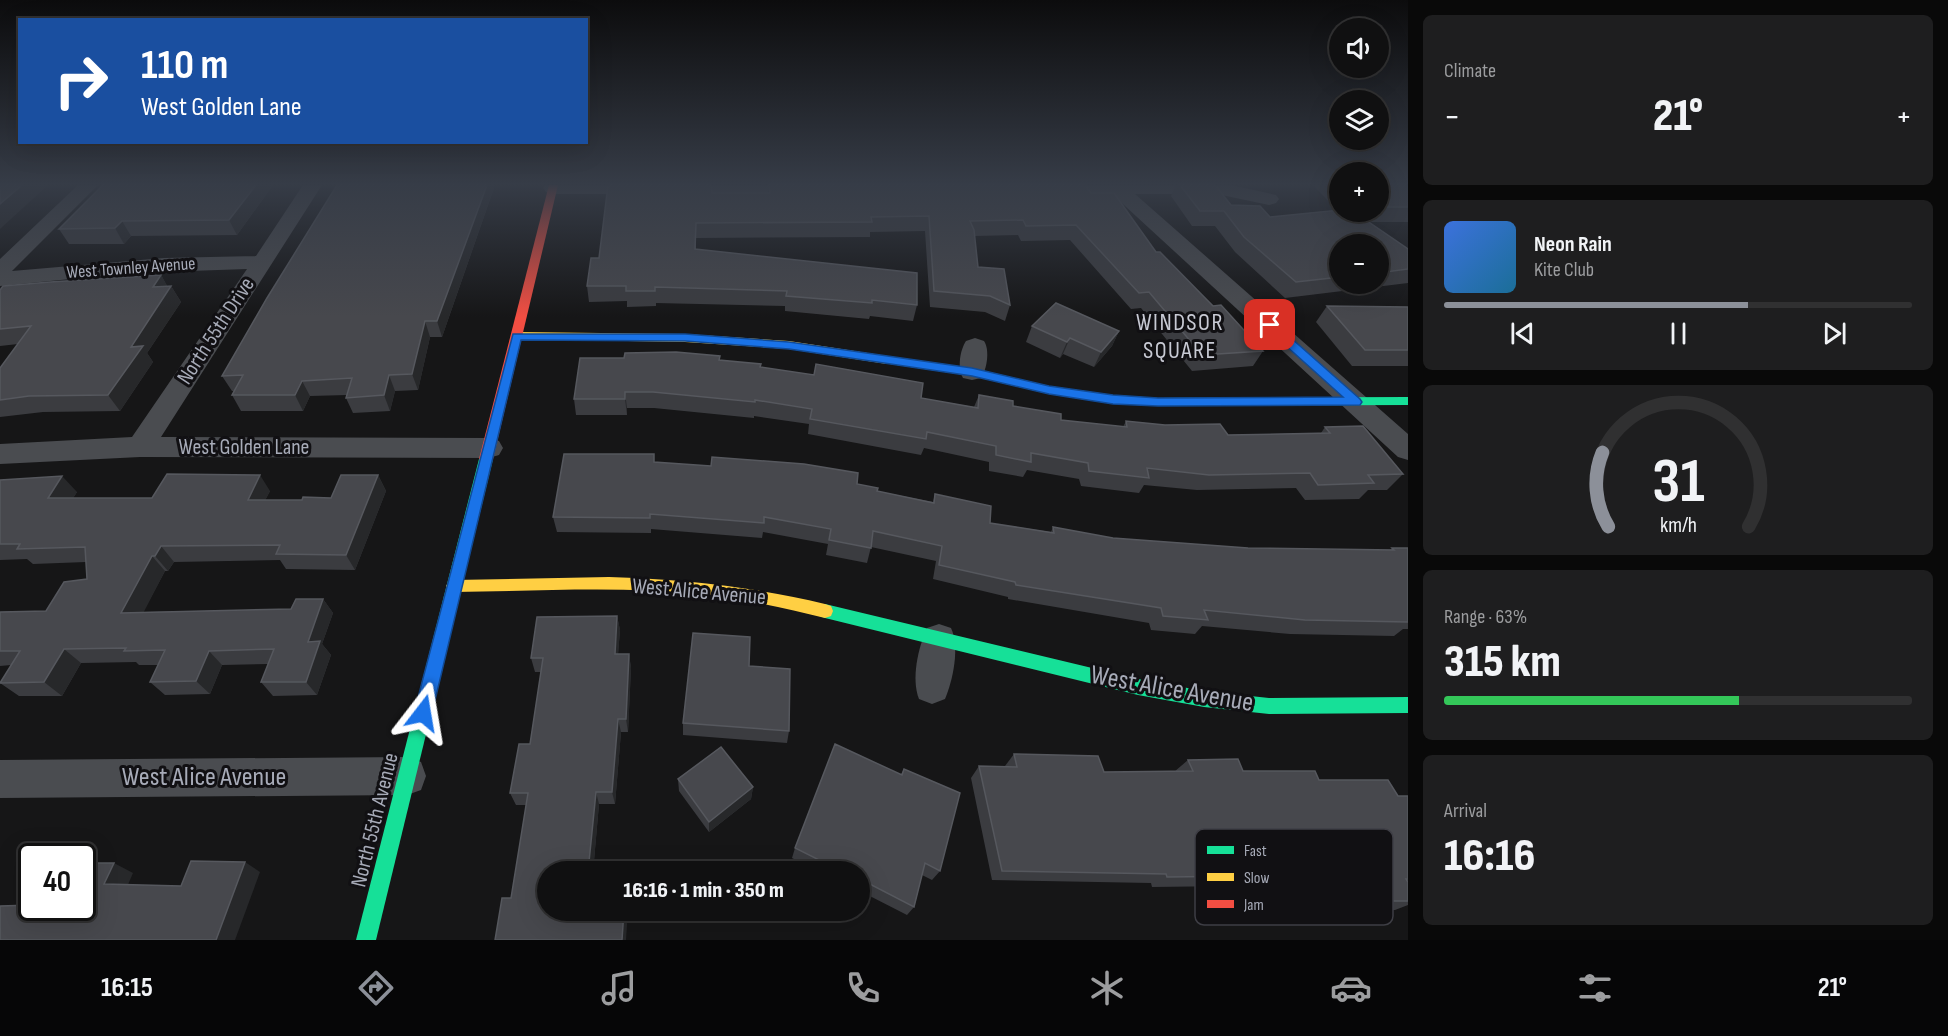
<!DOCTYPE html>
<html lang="en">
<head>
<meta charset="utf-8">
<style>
	body { margin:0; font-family:"Sofia Sans Condensed",sans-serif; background:#1e1e1f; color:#f1f3f6; height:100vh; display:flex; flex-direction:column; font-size:22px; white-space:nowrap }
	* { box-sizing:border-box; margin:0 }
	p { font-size:20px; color:#9c9d9f }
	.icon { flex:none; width:33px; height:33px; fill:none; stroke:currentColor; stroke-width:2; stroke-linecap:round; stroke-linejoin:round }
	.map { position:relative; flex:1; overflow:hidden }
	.panel { display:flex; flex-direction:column; gap:15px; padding:15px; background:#090909; width:540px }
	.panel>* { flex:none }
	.hud { position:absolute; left:18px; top:18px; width:570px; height:126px; border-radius:0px; box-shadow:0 6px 24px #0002,0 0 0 2px #303031; background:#1a4fa0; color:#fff; overflow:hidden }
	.buttons { position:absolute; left:1329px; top:18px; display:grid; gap:12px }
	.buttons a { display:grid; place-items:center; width:60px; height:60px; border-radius:50%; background:#101011; box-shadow:0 6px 24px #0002,0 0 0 2px #303031; font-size:30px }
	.speed { position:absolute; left:18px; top:843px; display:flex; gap:12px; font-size:30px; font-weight:700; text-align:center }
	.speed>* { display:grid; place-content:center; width:78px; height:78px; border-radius:50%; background:#101011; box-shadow:0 6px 24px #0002,0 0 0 2px #303031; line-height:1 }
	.speed .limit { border:3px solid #111; border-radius:9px; background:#fff; color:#111 }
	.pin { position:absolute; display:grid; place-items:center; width:51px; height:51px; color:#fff; margin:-26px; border-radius:12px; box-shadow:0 3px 9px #0006 }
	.me { position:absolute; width:66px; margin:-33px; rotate:14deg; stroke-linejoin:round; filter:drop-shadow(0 0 4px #0008) }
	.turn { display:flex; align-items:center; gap:21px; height:126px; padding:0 24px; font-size:27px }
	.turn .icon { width:78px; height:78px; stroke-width:2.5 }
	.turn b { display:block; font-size:42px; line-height:51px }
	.big { font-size:45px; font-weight:800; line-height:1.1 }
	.panel .widget { flex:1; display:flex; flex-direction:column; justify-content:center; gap:9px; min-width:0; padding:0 21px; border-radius:9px; background:#1e1e1f }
	.panel .dial { align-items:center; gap:0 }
	.dial svg { height:156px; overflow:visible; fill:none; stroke:#303031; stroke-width:7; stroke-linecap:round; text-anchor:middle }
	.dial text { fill:#f1f3f6; stroke:none }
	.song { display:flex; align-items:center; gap:18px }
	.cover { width:72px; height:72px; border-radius:9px; background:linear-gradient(135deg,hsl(220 70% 55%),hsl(200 70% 35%)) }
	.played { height:6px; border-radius:3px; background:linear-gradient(90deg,#8c9099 65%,#303031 65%) }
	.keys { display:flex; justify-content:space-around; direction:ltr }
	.heat { display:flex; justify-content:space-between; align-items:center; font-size:33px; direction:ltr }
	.charge { height:9px; border-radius:4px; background:linear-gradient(90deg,#34c759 63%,#303031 0) }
	.trip { position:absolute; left:537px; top:861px; width:333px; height:60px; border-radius:30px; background:#101011; box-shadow:0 6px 24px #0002,0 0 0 2px #303031; font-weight:800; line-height:60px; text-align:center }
	.menu { display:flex; height:96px; justify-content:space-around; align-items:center; background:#060607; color:#9c9d9f }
	.menu .icon { width:42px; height:42px }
	.menu .selected { color:#8c9099 }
	.menu b { font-size:27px; color:#f1f3f6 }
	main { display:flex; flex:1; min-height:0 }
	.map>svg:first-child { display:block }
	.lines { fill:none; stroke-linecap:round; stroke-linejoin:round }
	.street { fill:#4a4c50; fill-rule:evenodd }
	.fast { fill:#16e098; fill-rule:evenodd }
	.slow { fill:#ffcf43; fill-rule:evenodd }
	.jam { fill:#f24e42; fill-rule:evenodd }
	.wall { fill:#3b3c40; fill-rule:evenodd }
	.shaded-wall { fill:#27282a }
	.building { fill:#47484d; stroke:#56585e; stroke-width:1.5 }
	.route { fill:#1a73e8; stroke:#114b97; stroke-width:1.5 }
	.labels { text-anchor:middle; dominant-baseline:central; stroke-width:6; stroke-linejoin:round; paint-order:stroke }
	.far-street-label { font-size:18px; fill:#a7abb8; stroke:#111013 }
	.street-label { font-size:22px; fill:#a7abb8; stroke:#111013 }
	.neighbourhood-label { font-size:24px; letter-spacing:1.5px; fill:#c8cad4; stroke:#111013 }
	.near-street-label { font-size:27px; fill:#a7abb8; stroke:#111013 }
	.key { fill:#111013; stroke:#3e3e45; stroke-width:1.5 }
	.key-label { font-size:16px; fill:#a7abb8 }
</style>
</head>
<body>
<main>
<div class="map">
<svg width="1408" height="940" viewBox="0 0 1408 940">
	<rect width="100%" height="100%" fill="#161617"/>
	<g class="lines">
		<g class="street">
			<polygon points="78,185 98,185 12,271 164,258 256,256 303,185 322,185 161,437 489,438 499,441 503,448 499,455 489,458 140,457 0,464 0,444 132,437 247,269 131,273 0,286 0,259"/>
			<polygon points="545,185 814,185 816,188 813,192 806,194 553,194 546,192 543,188"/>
			<polygon points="1039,185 1231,185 1276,195 1279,199 1276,203 1269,205 1217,194 1135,194 1408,434 1408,460 1398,457 1112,194 1047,194 1040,192 1037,188"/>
			<path d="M 975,338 L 984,341 C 990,350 987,369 981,378 L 972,380 L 963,378 C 957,368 960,350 966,341 Z"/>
			<path d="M 939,624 L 951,628 C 960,647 953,680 945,699 L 932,704 L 919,699 C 911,679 918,648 927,628 Z"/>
			<polygon points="407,757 421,762 426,776 421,790 407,795 0,798 0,760"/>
		</g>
		<g class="fast">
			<polygon points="887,356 972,368 1049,386 1113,395 1158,398 1408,397 1408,405 1158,406 1113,403 1049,394 972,376 883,363 881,360 883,357"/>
			<polygon points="486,454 493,459 376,940 356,940 479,459"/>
			<polygon points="825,604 1138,679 1204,691 1269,698 1408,697 1408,713 1269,714 1204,707 1138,695 825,618 819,616 817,611 819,606"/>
		</g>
		<g class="slow">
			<polygon points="517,332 685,334 789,341 887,356 893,360 887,364 789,349 685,342 513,339 513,333"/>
			<path d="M 609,577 C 683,579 753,587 825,604 L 831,606 L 833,611 L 831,616 L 825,618 C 785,608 744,599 703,594 C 620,586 537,591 454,592 L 449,591 L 446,586 L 449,581 L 454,580 Z"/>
		</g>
		<polygon class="jam" points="549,185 558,185 493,459 486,464 479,459"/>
	</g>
	<g class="wall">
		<polygon points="103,185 273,185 237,235 131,236 124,244 69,244 59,229"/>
		<polygon points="337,185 495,185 442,337 430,337 418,390 395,391 390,411 353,413 346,398 347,395 310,396 303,411 241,411 232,395 234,391 232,391 222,376"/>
		<polygon points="769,185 1085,185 1091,193 1263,351 1253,366 1192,371 1141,308 1131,309 1070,240 1021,241 1018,235 974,236 978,267 1010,305 1005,321 985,312 930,307 925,231 870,232 870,237 696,238 696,249 917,305 913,321 870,316 869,319 785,311 785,306 656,303 656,306 627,307 627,301 589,302 587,286 599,258 712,193 768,193"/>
		<path d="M 1176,185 L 1215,185 L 1231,205 L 1270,217 L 1337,210 L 1313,185 L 1340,185 L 1340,212 L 1378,212 L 1378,185 L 1408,185 L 1408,222 L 1369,222 L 1408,249 L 1408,283 L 1285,298 L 1235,252 L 1215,226 L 1192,226 L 1171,196 ZM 1340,244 L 1378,244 L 1378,284 L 1340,284 Z"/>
		<polygon points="161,275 167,286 171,286 181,302 147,353 153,362 120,411 43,412 0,417 0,368 18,344 0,346 0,290"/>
		<polygon points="1327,306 1408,307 1408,366 1352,366 1316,322"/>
		<polygon points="1032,326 1119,331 1112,346 1094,367 1063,354 1060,358 1026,342"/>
		<polygon points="720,356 720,360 761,367 921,398 974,407 979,395 1061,420 1123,427 1126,421 1228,435 1321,433 1325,427 1403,474 1387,490 1368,490 1359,499 1305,500 1296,488 1197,490 1144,485 1139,493 1081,486 1079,479 1027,470 1023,477 989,471 989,462 924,448 921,455 808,434 809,424 754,416 754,418 654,408 627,408 627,415 576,415 574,399"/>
		<polygon points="655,462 857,484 877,491 933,502 935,494 990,523 1051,532 1053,527 1113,538 1248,548 1390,550 1392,548 1408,548 1408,629 1403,629 1394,636 1290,634 1202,626 1195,634 1151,630 1149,623 1008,599 1008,597 933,579 936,561 871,547 867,563 826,555 828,544 763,532 762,538 651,529 651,533 557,532 553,517"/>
		<polygon points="378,475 386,491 355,570 286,569 280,560 174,562 168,571 165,571 143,612 291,609 323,599 333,613 322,644 331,655 317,695 273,696 261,682 268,664 222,665 210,694 165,695 150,682 158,665 139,665 136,662 81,663 62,696 19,696 0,683 11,665 0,666 0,612 46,611 87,579 86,562 33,564 27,559 0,560 0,480 77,492 73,498 152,498 270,491 265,500 302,500 331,498"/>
		<polygon points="617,616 620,630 618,654 629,654 631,668 628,732 621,732 615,804 599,804 593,872 548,872 526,805 516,805 510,793 530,744 541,672 535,672 531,658"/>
		<polygon points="749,666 789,731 787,743 683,735 683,723"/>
		<polygon points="1014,754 1104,772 1174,772 1188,760 1243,771 1319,780 1398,796 1408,796 1408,905 1395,910 1344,910 1333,888 1304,889 1302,885 1152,887 1151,883 992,880 971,778 979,766 1005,766"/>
		<polygon points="904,769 940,871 932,880 922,875 914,907 907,915 860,891 860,872 820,872 792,858 795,848 901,774"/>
		<polygon points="678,779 753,787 751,799 709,832 679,791"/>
	</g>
	<g class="shaded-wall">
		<polygon points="22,185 48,185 0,229 0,204"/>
		<polygon points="256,185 273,185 237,235 229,220"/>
		<polygon points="487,185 495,185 442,337 437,321"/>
		<polygon points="122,221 131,236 124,244 115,228"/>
		<polygon points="161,275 169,289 171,286 181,302 147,353 153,362 120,411 108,395 153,287"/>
		<polygon points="425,321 430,337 418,390 412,374"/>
		<polygon points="1119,331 1112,346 1094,367 1101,352"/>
		<polygon points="1070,338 1063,354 1060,358 1067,342"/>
		<polygon points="389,375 395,391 390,411 384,395"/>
		<polygon points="302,381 310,396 303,411 295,395"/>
		<polygon points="625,392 627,408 627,415 625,399"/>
		<polygon points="260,475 270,491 258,515 248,500"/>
		<polygon points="378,475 386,491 355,570 346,555"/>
		<polygon points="62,476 77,492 63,514 48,498"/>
		<polygon points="161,546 174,562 168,571 155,556"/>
		<polygon points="152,556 165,571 136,627 121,613"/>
		<polygon points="323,599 333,613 322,644 331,655 317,695 306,682 308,642"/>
		<polygon points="617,616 620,630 617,668 615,654"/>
		<polygon points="64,649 81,663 62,696 44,682"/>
		<polygon points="209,651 222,665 210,694 196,681"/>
		<polygon points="629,654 631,668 628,732 626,719"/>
		<polygon points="618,719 621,732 615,804 612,792"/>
		<polygon points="753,787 751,799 709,832 709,822"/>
		<polygon points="596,792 599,804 593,872 588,872"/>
		<polygon points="245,862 260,872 235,940 216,940"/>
		<polygon points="114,863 133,873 124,894 104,884"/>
		<polygon points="624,910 628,910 626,940 622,940"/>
	</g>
	<g class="building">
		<polygon points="0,185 22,185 0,204"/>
		<polygon points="103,185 256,185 229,220 122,221 115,228 59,229"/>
		<polygon points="337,185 487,185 437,321 425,321 412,374 389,375 384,395 346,398 352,378 302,381 295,395 232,395 243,375 222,376 267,298"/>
		<polygon points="608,185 711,185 712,193 770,193 769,185 1085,185 1091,193 1114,193 1156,252 1160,252 1213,306 1221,305 1263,351 1202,355 1149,292 1139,293 1076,225 1026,226 1023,220 970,221 974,230 978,267 1004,269 1010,305 990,296 934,291 929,216 871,217 872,222 696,223 695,249 917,273 917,305 872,300 872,303 786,296 787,291 655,287 655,291 626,291 626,286 587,286 591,258 599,258"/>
		<polygon points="1180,185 1215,185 1231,205 1260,206 1270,217 1340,210 1340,212 1354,212 1408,249 1408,269 1378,273 1378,244 1340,244 1340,277 1296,282 1244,237 1224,211 1200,211"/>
		<rect x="1378" y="185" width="30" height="22"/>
		<polygon points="161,275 153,287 171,286 131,347 143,346 108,395 29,396 0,400 0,368 31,326 0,329 0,290 3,286 50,282"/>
		<polygon points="1056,303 1119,331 1101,352 1070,338 1067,342 1032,326"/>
		<polygon points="1327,306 1408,307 1408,350 1365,350"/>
		<polygon points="676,352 720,356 719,360 761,364 760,367 814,375 816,364 923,383 921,398 978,408 979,395 1013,401 1013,406 1061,414 1061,420 1127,427 1126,421 1165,425 1220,424 1228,435 1330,433 1325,427 1363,426 1403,474 1368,475 1374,483 1318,485 1310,473 1209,475 1147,468 1149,478 1089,471 1088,463 1031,453 1031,462 996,455 996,446 927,432 926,439 810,419 812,409 755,400 755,402 653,392 625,392 625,399 574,399 580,358 624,358 625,353"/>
		<polygon points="564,454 654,454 654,462 711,466 712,457 804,464 858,473 857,484 878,488 877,491 934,503 935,494 991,506 990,523 1054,533 1053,527 1113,538 1248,548 1394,550 1392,548 1408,548 1408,622 1305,620 1204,610 1208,620 1163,616 1161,608 1016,585 1015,582 939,565 942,546 873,531 871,548 829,540 831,529 764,517 764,523 650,514 650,518 553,517"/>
		<polygon points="167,474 260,475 248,500 302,500 303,497 331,498 341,475 378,475 346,555 276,554 280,545 161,546 155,556 152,556 121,613 291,609 296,599 323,599 308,642 320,641 306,682 261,682 274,649 209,651 196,681 150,682 165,650 124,651 126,648 64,649 44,682 0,683 20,651 0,651 0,612 46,611 64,582 87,579 85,547 17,549 20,544 0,544 0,480 62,476 48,498 152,498"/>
		<polygon points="617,616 615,654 629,654 626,719 618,719 612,792 596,792 588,872 548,872 548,910 624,910 622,940 495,940 502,898 511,898 528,793 510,793 519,744 530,744 543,658 531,658 537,617"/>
		<polygon points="693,633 750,637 749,666 790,669 789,731 683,723"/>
		<polygon points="835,744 902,775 904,769 960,793 940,871 925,863 914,907 860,879 860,872 843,872 795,848"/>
		<polygon points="721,747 753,787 709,822 678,779"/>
		<polygon points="1014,754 1098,756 1104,772 1193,771 1188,760 1238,759 1243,771 1315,771 1319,780 1388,780 1398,796 1408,796 1408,879 1406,879 1408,882 1408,901 1366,901 1354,879 1324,880 1322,875 1167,877 1166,874 1002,871 979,766 1017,767"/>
		<polygon points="191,861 245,862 216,940 0,940 0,906 32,905 32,908 82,908 82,863 114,863 104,884 181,886"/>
	</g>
	<linearGradient id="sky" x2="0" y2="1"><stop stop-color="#0c0c0d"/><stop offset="0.58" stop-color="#363c47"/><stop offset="1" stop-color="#363c47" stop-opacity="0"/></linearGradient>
	<rect width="1408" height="317" fill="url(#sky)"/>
	<polygon class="route" points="1270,322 1274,323 1360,399 1362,402 1360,405 1158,406 1113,404 1049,394 972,376 789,349 685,341 521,340 432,713 429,719 423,721 417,719 414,713 513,334 685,334 789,342 972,368 1049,386 1113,395 1158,398 1343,397 1266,328 1266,323"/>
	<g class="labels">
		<g class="far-street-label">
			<text transform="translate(131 268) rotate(-4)">West Townley Avenue</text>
		</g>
		<g class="street-label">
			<text transform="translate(216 331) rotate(-57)">North 55th Drive</text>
			<text x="244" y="447">West Golden Lane</text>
			<text transform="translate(699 592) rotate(5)">West Alice Avenue</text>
			<text transform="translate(375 820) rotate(-76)">North 55th Avenue</text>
		</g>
		<g class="neighbourhood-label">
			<text x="1180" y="322">WINDSOR<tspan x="1180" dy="28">SQUARE</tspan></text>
		</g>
		<g class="near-street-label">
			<text transform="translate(1172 689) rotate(10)">West Alice Avenue</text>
			<text x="204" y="777">West Alice Avenue</text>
		</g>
	</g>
	<rect x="1195" y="829" width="198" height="96" rx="9" class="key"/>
	<rect x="1207" y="846" width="27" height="8" fill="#16e098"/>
	<rect x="1207" y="873" width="27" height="8" fill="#ffcf43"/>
	<rect x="1207" y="900" width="27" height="8" fill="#f24e42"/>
	<g class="key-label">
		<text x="1244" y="856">Fast</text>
		<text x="1244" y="883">Slow</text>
		<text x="1244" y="910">Jam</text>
	</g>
</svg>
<div class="buttons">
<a><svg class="icon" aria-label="sound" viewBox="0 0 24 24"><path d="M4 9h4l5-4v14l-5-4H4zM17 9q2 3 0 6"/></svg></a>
<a><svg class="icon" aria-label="layers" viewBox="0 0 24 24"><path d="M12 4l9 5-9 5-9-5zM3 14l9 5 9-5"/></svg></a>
<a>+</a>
<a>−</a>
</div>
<div class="speed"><div class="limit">40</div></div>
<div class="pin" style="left:1270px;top:325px;background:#d93025"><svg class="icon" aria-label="arrive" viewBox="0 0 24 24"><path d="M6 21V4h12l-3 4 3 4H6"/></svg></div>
<svg class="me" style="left:423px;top:713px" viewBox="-20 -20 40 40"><path d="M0-17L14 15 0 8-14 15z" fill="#1a73e8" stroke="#fff" stroke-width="4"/></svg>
<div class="trip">16:16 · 1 min · 350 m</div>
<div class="hud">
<div class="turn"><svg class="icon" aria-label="right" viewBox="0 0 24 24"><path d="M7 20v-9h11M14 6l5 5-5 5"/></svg><div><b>110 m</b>West Golden Lane</div></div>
</div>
</div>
<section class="panel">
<div class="widget"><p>Climate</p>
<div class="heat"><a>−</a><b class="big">21°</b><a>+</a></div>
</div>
<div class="widget">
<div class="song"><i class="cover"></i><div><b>Neon Rain</b><p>Kite Club</p></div></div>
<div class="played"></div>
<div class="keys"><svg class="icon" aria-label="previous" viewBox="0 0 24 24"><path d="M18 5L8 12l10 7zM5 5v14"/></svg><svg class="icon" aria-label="pause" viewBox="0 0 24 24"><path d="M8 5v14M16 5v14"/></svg><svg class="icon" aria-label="next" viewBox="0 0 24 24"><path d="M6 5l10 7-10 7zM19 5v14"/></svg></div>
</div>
<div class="widget dial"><svg viewBox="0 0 100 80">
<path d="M14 69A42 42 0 1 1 86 69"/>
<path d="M14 69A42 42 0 0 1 11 31" stroke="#8c9099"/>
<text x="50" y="56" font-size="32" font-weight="700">31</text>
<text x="50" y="72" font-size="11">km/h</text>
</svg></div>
<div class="widget"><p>Range · 63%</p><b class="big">315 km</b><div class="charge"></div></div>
<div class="widget"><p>Arrival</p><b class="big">16:16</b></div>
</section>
</main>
<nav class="menu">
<b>16:15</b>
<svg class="icon selected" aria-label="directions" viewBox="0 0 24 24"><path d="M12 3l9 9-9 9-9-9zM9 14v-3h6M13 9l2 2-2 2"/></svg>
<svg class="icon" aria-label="music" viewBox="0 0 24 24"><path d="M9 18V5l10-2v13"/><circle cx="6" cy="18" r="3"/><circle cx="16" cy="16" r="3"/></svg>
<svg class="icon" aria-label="phone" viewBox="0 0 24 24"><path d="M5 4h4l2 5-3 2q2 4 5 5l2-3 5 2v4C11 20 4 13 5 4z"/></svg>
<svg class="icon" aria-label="climate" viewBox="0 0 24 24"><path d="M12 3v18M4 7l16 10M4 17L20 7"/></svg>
<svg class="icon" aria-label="car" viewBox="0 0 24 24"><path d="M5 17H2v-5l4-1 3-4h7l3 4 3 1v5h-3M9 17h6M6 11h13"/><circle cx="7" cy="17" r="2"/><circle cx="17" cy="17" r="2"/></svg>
<svg class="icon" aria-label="filters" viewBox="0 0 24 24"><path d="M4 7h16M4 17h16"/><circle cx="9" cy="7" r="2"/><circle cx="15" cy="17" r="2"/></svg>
<b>21°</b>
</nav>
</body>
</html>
